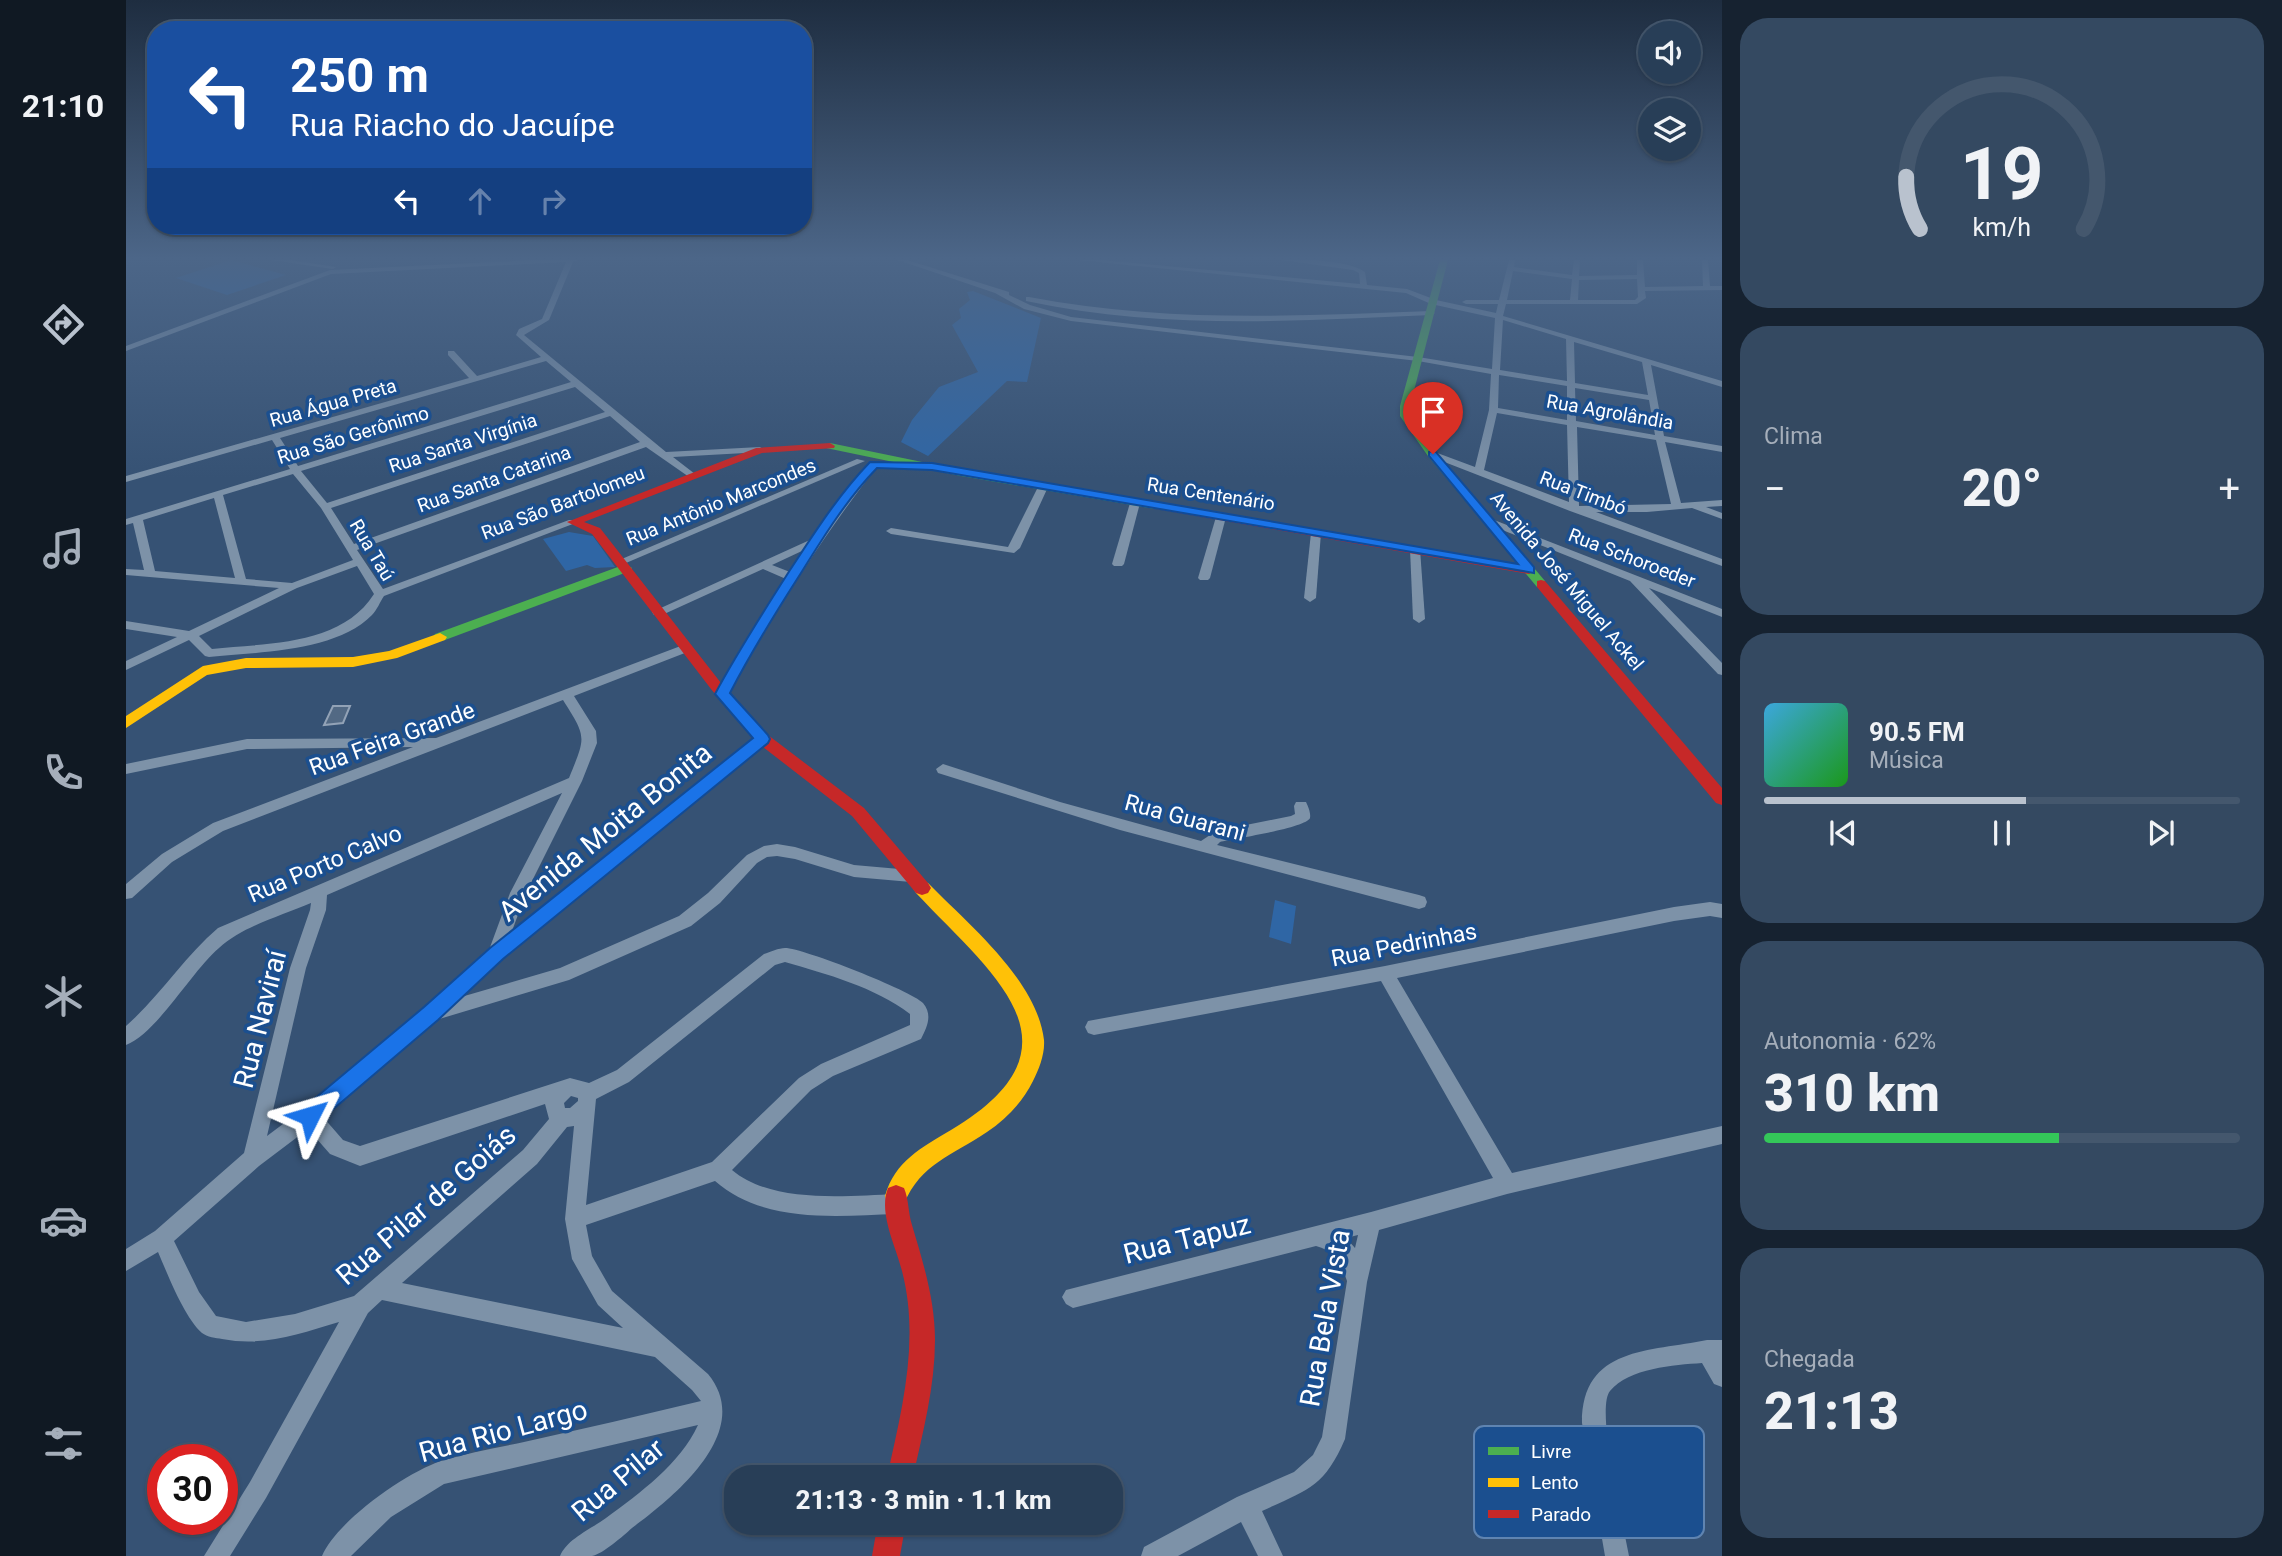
<!DOCTYPE html>
<html lang="pt">
<head>
<meta charset="utf-8">
<style>
	body { margin:0; font-family:Roboto,sans-serif; background:#344961; color:#f1f3f6; height:100vh; display:flex; flex-direction:column; font-size:26px; white-space:nowrap }
	* { box-sizing:border-box; margin:0 }
	p { font-size:23px; color:#a5aeba }
	.icon { flex:none; width:38px; height:38px; fill:none; stroke:currentColor; stroke-width:2; stroke-linecap:round; stroke-linejoin:round }
	.map { position:relative; flex:1; overflow:hidden }
	.side { display:flex; flex-direction:column; gap:18px; padding:18px; background:#162230; width:560px }
	.side>* { flex:none }
	.top-card { position:absolute; left:21px; top:21px; width:665px; height:214px; border-radius:28px; box-shadow:0 2px 5px #0004,0 0 0 2px #44576d; background:#1a4fa0; color:#fff; overflow:hidden }
	.fabs { position:absolute; left:1512px; top:21px; display:grid; gap:14px }
	.fabs a { display:grid; place-items:center; width:63px; height:63px; border-radius:50%; background:#283e57; box-shadow:0 2px 5px #0004,0 0 0 2px #44576d; font-size:35px }
	.speed { position:absolute; left:21px; top:1444px; display:flex; gap:14px; font-size:35px; font-weight:700; text-align:center }
	.speed>* { display:grid; place-content:center; width:91px; height:91px; border-radius:50%; background:#283e57; box-shadow:0 2px 5px #0004,0 0 0 2px #44576d; line-height:1 }
	.speed .limit { border:10px solid #d22; background:#fff; color:#111 }
	.pin { position:absolute; display:grid; place-items:center; width:60px; height:60px; color:#fff; margin:-72px -30px; border-radius:50% 50% 50% 0; rotate:-45deg; box-shadow:0 0 7px #0007 }
	.pin .icon { rotate:45deg }
	.me { position:absolute; width:77px; margin:-38px; rotate:50deg; stroke-linejoin:round; filter:drop-shadow(0 0 5px #0008) }
	.turn { display:flex; align-items:center; gap:24px; height:147px; padding:0 28px; font-size:32px }
	.turn .icon { width:91px; height:91px; stroke-width:2.5 }
	.turn b { display:block; font-size:49px; line-height:60px }
	.lanes { display:flex; align-items:center; height:66px; padding:0 28px; background:#0003; justify-content:center; gap:35px; direction:ltr }
	.lanes .off { opacity:.35 }
	.big { font-size:52px; font-weight:800; line-height:1.1 }
	.side .tile { flex:1; display:flex; flex-direction:column; justify-content:center; gap:10px; min-width:0; padding:0 24px; border-radius:28px; background:#344961 }
	.side .dial { align-items:center; gap:0 }
	.dial svg { height:182px; overflow:visible; fill:none; stroke:#44576d; stroke-width:7; stroke-linecap:round; text-anchor:middle }
	.dial text { fill:#f1f3f6; stroke:none }
	.song { display:flex; align-items:center; gap:21px }
	.cover { width:84px; height:84px; border-radius:10px; background:linear-gradient(135deg,hsl(200 70% 55%),hsl(120 70% 35%)) }
	.played { height:7px; border-radius:4px; background:linear-gradient(90deg,#b9c2ce 55%,#44576d 55%) }
	.keys { display:flex; justify-content:space-around; direction:ltr }
	.heat { display:flex; justify-content:space-between; align-items:center; font-size:38px; direction:ltr }
	.charge { height:10px; border-radius:5px; background:linear-gradient(90deg,#34c759 62%,#44576d 0) }
	.trip { position:absolute; left:598px; top:1465px; width:399px; height:70px; border-radius:28px; background:#283e57; box-shadow:0 2px 5px #0004,0 0 0 2px #44576d; font-weight:800; line-height:70px; text-align:center }
	main { display:flex; flex:1; min-height:0 }
	.dock { display:flex; flex-direction:column; width:126px; justify-content:space-around; align-items:center; background:#101923; color:#a5aeba }
	.dock .icon { width:49px; height:49px }
	.dock .selected { color:#b9c2ce }
	.dock b { font-size:32px; color:#f1f3f6 }
	.map>svg:first-child { display:block }
	.green { fill:#2f66a5 }
	.lines { fill:none; stroke-linecap:round; stroke-linejoin:round }
	.stream { stroke:#3b618d; stroke-width:2 }
	.building { fill:#526984; stroke:#92a2b6; stroke-width:2 }
	.street { fill:#7d92a8; fill-rule:evenodd }
	.fast { fill:#4caf50; fill-rule:evenodd }
	.slow { fill:#ffc107; fill-rule:evenodd }
	.jam { fill:#c62828; fill-rule:evenodd }
	.route { fill:#1a73e8; stroke:#114b97; stroke-width:2 }
	.labels { text-anchor:middle; dominant-baseline:central; stroke-width:7; stroke-linejoin:round; paint-order:stroke }
	.far-street-label { font-size:19px; fill:#fff; stroke:#1b4f8f }
	.street-label { font-size:23px; fill:#fff; stroke:#1b4f8f }
	.near-street-label { font-size:28px; fill:#fff; stroke:#1b4f8f }
	.key { fill:#1b4f8f; stroke:#5f84b1; stroke-width:2 }
	.key-label { font-size:19px; fill:#fff }
</style>
</head>
<body>
<main>
<nav class="dock">
<b>21:10</b>
<svg class="icon selected" aria-label="directions" viewBox="0 0 24 24"><path d="M12 3l9 9-9 9-9-9zM9 14v-3h6M13 9l2 2-2 2"/></svg>
<svg class="icon" aria-label="music" viewBox="0 0 24 24"><path d="M9 18V5l10-2v13"/><circle cx="6" cy="18" r="3"/><circle cx="16" cy="16" r="3"/></svg>
<svg class="icon" aria-label="phone" viewBox="0 0 24 24"><path d="M5 4h4l2 5-3 2q2 4 5 5l2-3 5 2v4C11 20 4 13 5 4z"/></svg>
<svg class="icon" aria-label="climate" viewBox="0 0 24 24"><path d="M12 3v18M4 7l16 10M4 17L20 7"/></svg>
<svg class="icon" aria-label="car" viewBox="0 0 24 24"><path d="M5 17H2v-5l4-1 3-4h7l3 4 3 1v5h-3M9 17h6M6 11h13"/><circle cx="7" cy="17" r="2"/><circle cx="17" cy="17" r="2"/></svg>
<svg class="icon" aria-label="filters" viewBox="0 0 24 24"><path d="M4 7h16M4 17h16"/><circle cx="9" cy="7" r="2"/><circle cx="15" cy="17" r="2"/></svg>
</nav>
<div class="map">
<svg width="1596" height="1556" viewBox="0 0 1596 1556">
	<rect width="100%" height="100%" fill="#365274"/>
	<g class="green">
		<polygon points="105,260 160,275 101,295 50,278"/>
		<polygon points="847,291 915,318 901,382 881,381 802,456 775,442 786,420 813,387 852,372 826,325 835,318 833,309 844,300 841,292"/>
		<polygon points="443,532 467,536 489,567 469,568 461,565 440,571 417,539"/>
		<polygon points="1149,900 1170,906 1165,944 1143,937"/>
	</g>
	<g class="lines">
		<polyline class="stream" points="791,262 798,260"/>
	</g>
	<polygon class="building" points="207,706 224,706 217,723 198,725"/>
	<g class="lines">
		<g class="street">
			<polygon points="145,260 164,260 210,267 207,269"/>
			<path d="M 410,260 L 452,260 L 447,262 L 423,320 L 398,335 L 540,452 L 634,447 L 639,450 L 637,452 L 547,457 L 569,474 L 571,476 L 566,479 L 520,447 L 231,550 L 257,589 L 443,520 L 451,520 L 452,522 L 258,596 C 254,602 251,610 246,615 C 210,652 131,652 83,657 L 79,656 L 63,640 L 0,670 L 0,661 L 51,637 L 0,629 L 0,621 L 63,631 L 153,588 L 0,575 L 0,569 L 18,570 L 7,523 L 0,525 L 0,519 L 164,469 L 146,440 L 0,482 L 0,476 L 343,378 L 322,355 L 322,351 L 328,351 L 351,376 L 415,357 L 390,335 L 393,329 L 416,319 L 440,262 L 205,274 L 0,351 L 0,346 L 204,270 ZM 420,361 L 445,382 L 172,466 L 154,438 ZM 449,387 L 479,412 L 201,503 L 175,471 ZM 484,416 L 514,442 L 228,544 L 205,508 ZM 167,474 L 195,508 L 227,560 L 166,583 L 120,579 L 97,495 ZM 88,498 L 109,578 L 29,571 L 17,520 ZM 231,566 L 248,594 C 215,646 141,643 86,649 L 73,636 L 171,588 Z"/>
			<path d="M 772,260 L 781,260 L 883,292 L 883,295 L 904,305 L 945,317 L 1292,357 L 1366,369 L 1369,318 L 1305,304 L 1280,293 L 952,260 L 975,260 L 1234,284 L 1233,273 L 1227,270 L 1155,260 C 1176,259 1223,260 1239,272 L 1241,285 L 1281,289 L 1310,300 L 1370,313 L 1372,304 L 1340,304 L 1336,302 L 1340,300 L 1373,300 L 1383,260 L 1389,260 L 1388,267 L 1446,275 L 1448,260 L 1454,260 L 1453,276 L 1511,275 L 1511,260 L 1517,260 L 1519,287 L 1577,286 L 1576,260 L 1582,260 L 1584,286 L 1596,286 L 1596,290 L 1519,291 L 1520,298 L 1511,304 L 1380,304 L 1377,316 L 1596,381 L 1596,387 L 1525,365 L 1538,436 L 1596,446 L 1596,452 L 1539,442 L 1555,503 L 1596,500 L 1596,506 L 1580,507 L 1596,513 L 1596,519 L 1566,508 L 1521,512 L 1470,512 L 1596,559 L 1596,566 L 1444,511 L 1303,456 L 1303,452 L 1306,451 L 1349,467 L 1363,410 L 1365,374 L 1292,361 L 945,321 L 898,309 L 869,293 ZM 1387,271 L 1446,279 L 1444,300 L 1381,300 ZM 1511,279 L 1512,297 L 1509,300 L 1452,300 L 1453,280 ZM 1377,320 L 1440,339 L 1441,381 L 1374,370 ZM 1448,342 L 1516,362 L 1522,395 L 1449,383 ZM 1373,375 L 1441,386 L 1441,420 L 1372,408 ZM 1449,388 L 1523,400 L 1529,435 L 1450,421 ZM 1371,413 L 1441,425 L 1443,502 L 1358,470 ZM 1451,427 L 1530,440 L 1545,504 L 1453,506 Z"/>
			<path d="M 903,297 C 1039,323 1168,316 1305,311 L 1309,313 L 1305,315 C 1170,321 1034,330 900,301 L 900,297 Z"/>
			<polygon points="731,459 739,461 500,563 492,563 491,561"/>
			<path d="M 745,462 L 753,464 C 695,538 647,615 601,697 L 591,697 L 590,694 L 613,651 L 660,579 L 637,569 L 536,615 L 528,615 L 526,612 L 686,539 L 721,490 ZM 678,550 L 664,572 L 646,565 Z"/>
			<polygon points="917,484 922,487 894,548 888,553 765,534 760,531 765,528 882,547 912,487"/>
			<polygon points="1009,500 1014,503 998,564 996,566 988,566 986,564 1004,503"/>
			<polygon points="1095,514 1100,517 1084,578 1082,580 1074,580 1072,578 1090,517"/>
			<polygon points="1363,518 1596,609 1596,617 1523,588 1596,663 1596,675 1592,674 1504,581 1359,523 1358,521"/>
			<polygon points="1190,530 1195,533 1190,598 1184,602 1178,598 1185,533"/>
			<polygon points="1289,546 1294,549 1299,619 1293,623 1287,619 1284,549"/>
			<path d="M 560,644 L 564,645 L 566,648 L 564,651 L 448,696 L 470,731 L 471,743 L 456,781 L 400,893 L 386,931 L 631,736 L 641,736 L 643,739 L 641,742 L 376,959 L 335,997 L 434,968 L 553,916 L 582,893 L 621,855 L 638,846 L 651,844 L 669,847 L 728,865 L 785,870 L 790,872 L 793,876 L 790,880 L 785,882 L 728,877 L 669,859 L 651,856 L 641,857 L 631,863 L 594,903 L 565,926 L 443,980 L 310,1020 L 197,1117 L 217,1140 L 234,1146 L 444,1078 L 463,1083 L 491,1070 L 638,954 C 644,952 653,948 659,948 C 677,948 786,991 797,1003 C 807,1015 801,1027 795,1039 L 707,1076 L 685,1090 L 606,1170 C 646,1204 720,1196 770,1194 L 777,1197 L 780,1204 L 777,1211 L 770,1214 C 710,1216 638,1224 589,1181 L 460,1225 L 466,1256 L 486,1291 L 582,1374 C 629,1431 549,1496 506,1528 C 497,1536 477,1554 466,1556 C 456,1556 444,1556 434,1556 C 441,1539 465,1529 480,1518 C 514,1493 554,1464 572,1425 L 318,1484 L 265,1517 L 225,1556 L 196,1556 C 210,1522 279,1473 315,1461 C 341,1453 370,1448 398,1442 C 457,1429 516,1415 575,1401 L 566,1390 L 529,1357 L 256,1300 L 242,1313 L 140,1498 L 104,1556 L 78,1556 L 124,1482 L 213,1322 C 173,1334 138,1347 96,1339 C 90,1338 81,1337 76,1333 C 58,1317 42,1275 32,1252 L 0,1271 L 0,1249 L 29,1231 L 118,1153 L 164,968 L 184,910 L 185,903 C 155,916 117,926 93,948 C 65,972 31,1033 0,1045 L 0,1026 C 34,996 58,957 92,928 L 443,778 C 460,736 461,738 437,700 L 97,831 L 46,862 L 6,898 L 0,899 L 0,884 L 36,854 L 87,823 L 287,747 L 121,749 L 0,774 L 0,764 L 121,739 L 310,738 ZM 436,793 L 384,893 L 363,950 L 299,1008 L 177,1109 L 141,1136 L 180,968 L 200,910 L 201,895 ZM 659,962 C 700,974 749,987 784,1014 L 784,1025 L 695,1064 L 673,1078 L 586,1162 L 460,1205 L 470,1099 L 503,1082 L 649,965 ZM 445,1096 L 452,1098 L 452,1101 L 444,1108 L 439,1108 L 438,1103 ZM 419,1104 L 423,1119 L 397,1150 L 228,1296 L 169,1314 L 120,1322 L 90,1316 L 73,1292 L 48,1241 L 133,1166 L 182,1129 L 204,1154 L 234,1166 ZM 448,1126 L 439,1219 L 446,1259 L 472,1305 L 497,1328 L 276,1283 L 411,1164 L 441,1127 Z"/>
			<path d="M 817,764 L 934,802 L 1075,841 L 1090,831 L 1165,816 L 1169,814 L 1168,806 L 1170,802 L 1180,802 C 1182,806 1185,813 1184,818 C 1180,828 1107,839 1094,842 L 1091,845 L 1293,895 L 1299,897 L 1301,902 L 1299,907 L 1293,909 L 994,830 L 812,773 L 810,769 Z"/>
			<path d="M 1584,902 L 1596,904 L 1596,918 L 1584,916 L 1548,921 L 1271,978 L 1386,1173 L 1596,1126 L 1596,1144 L 1381,1194 L 1253,1230 L 1241,1282 L 1219,1439 C 1198,1488 1181,1490 1136,1511 L 1157,1556 L 1132,1556 L 1115,1522 L 1052,1556 L 1015,1556 L 1018,1547 L 1111,1497 L 1168,1472 L 1187,1455 L 1196,1437 L 1221,1281 C 1215,1263 1209,1251 1190,1246 L 947,1308 L 940,1304 L 936,1297 L 940,1290 L 1245,1212 L 1367,1178 L 1255,981 L 968,1035 L 962,1033 L 959,1027 L 962,1021 L 1259,966 L 1548,907 ZM 1232,1235 L 1229,1248 L 1220,1238 Z"/>
			<path d="M 1581,1340 L 1596,1340 L 1596,1387 L 1588,1384 L 1576,1363 C 1548,1365 1503,1368 1484,1391 C 1469,1409 1498,1528 1503,1556 L 1479,1556 L 1456,1423 C 1456,1346 1524,1352 1581,1340 Z"/>
		</g>
		<g class="fast">
			<polygon points="1314,260 1322,260 1284,406 1284,416 1310,452 1419,581 1419,587 1411,587 1302,456 1274,416 1274,406"/>
			<polygon points="704,443 835,470 1029,503 1035,506 1029,509 835,476 700,448 699,446"/>
			<polygon points="500,564 506,568 504,571 319,640 314,641 307,637 309,634"/>
		</g>
		<g class="slow">
			<polygon points="314,633 321,637 319,640 271,658 227,667 120,668 81,675 0,728 0,716 77,666 120,658 227,657 263,651"/>
			<path d="M 796,881 L 802,883 C 842,924 911,980 918,1040 C 919,1054 913,1069 907,1081 C 896,1103 880,1119 861,1132 C 826,1156 795,1163 778,1204 L 770,1207 L 762,1204 L 759,1196 C 769,1161 795,1148 825,1130 C 966,1046 867,975 790,893 L 787,888 L 790,883 Z"/>
		</g>
		<g class="jam">
			<polygon points="704,443 709,446 708,448 636,453 458,522 474,528 595,683 638,732 738,808 802,883 805,888 802,893 796,895 790,893 726,816 628,740 585,689 466,534 441,522 630,448"/>
			<polygon points="1029,503 1403,566 1409,570 1403,574 1025,508 1023,506"/>
			<polygon points="1415,580 1419,581 1596,788 1596,805 1590,803 1411,587 1411,581"/>
			<path d="M 770,1185 L 778,1188 C 783,1200 782,1212 786,1225 C 797,1262 809,1300 809,1340 C 809,1386 797,1432 787,1477 L 761,1477 C 776,1409 794,1340 776,1271 C 770,1246 752,1213 762,1188 Z"/>
			<polygon points="752,1522 780,1522 774,1556 746,1556"/>
		</g>
	</g>
	<linearGradient id="sky" x2="0" y2="1"><stop stop-color="#1e2d40"/><stop offset="0.54" stop-color="#4c6688"/><stop offset="1" stop-color="#4c6688" stop-opacity="0"/></linearGradient>
	<rect width="1596" height="478" fill="url(#sky)"/>
	<path class="route" d="M 1307,451 L 1310,452 L 1408,567 L 1408,573 L 806,470 L 751,468 C 721,499 698,536 675,573 C 650,612 625,652 604,693 L 642,735 L 644,739 L 642,743 L 377,959 L 312,1020 L 191,1123 L 184,1127 L 176,1123 L 173,1116 L 176,1109 L 298,1007 L 364,948 L 627,738 L 589,694 C 612,651 638,611 664,570 C 689,532 713,494 744,462 L 806,463 L 1392,564 L 1303,456 L 1303,452 Z"/>
	<g class="labels">
		<g class="far-street-label">
			<text transform="translate(207 403) rotate(-16)">Rua Água Preta</text>
			<text transform="translate(1484 412) rotate(10)">Rua Agrolândia</text>
			<text transform="translate(227 435) rotate(-17)">Rua São Gerônimo</text>
			<text transform="translate(337 443) rotate(-18)">Rua Santa Virgínia</text>
			<text transform="translate(368 479) rotate(-20)">Rua Santa Catarina</text>
			<text transform="translate(1457 493) rotate(21)">Rua Timbó</text>
			<text transform="translate(1085 494) rotate(9)">Rua Centenário</text>
			<text transform="translate(595 502) rotate(-22)">Rua Antônio Marcondes</text>
			<text transform="translate(437 503) rotate(-21)">Rua São Bartolomeu</text>
			<text transform="translate(246 550) rotate(59)">Rua Taú</text>
			<text transform="translate(1506 558) rotate(21)">Rua Schoroeder</text>
			<text transform="translate(1441 581) rotate(50)">Avenida José Miguel Ackel</text>
		</g>
		<g class="street-label">
			<text transform="translate(266 739) rotate(-20)">Rua Feira Grande</text>
			<text transform="translate(1059 818) rotate(15)">Rua Guarani</text>
			<text transform="translate(199 864) rotate(-23)">Rua Porto Calvo</text>
			<text transform="translate(1278 945) rotate(-11)">Rua Pedrinhas</text>
		</g>
		<g class="near-street-label">
			<text transform="translate(479 832) rotate(-39)">Avenida Moita Bonita</text>
			<text transform="translate(134 1019) rotate(-76)">Rua Naviraí</text>
			<text transform="translate(300 1205) rotate(-41)">Rua Pilar de Goiás</text>
			<text transform="translate(1061 1239) rotate(-14)">Rua Tapuz</text>
			<text transform="translate(1199 1318) rotate(-80)">Rua Bela Vista</text>
			<text transform="translate(377 1431) rotate(-15)">Rua Rio Largo</text>
			<text transform="translate(492 1480) rotate(-40)">Rua Pilar</text>
		</g>
	</g>
	<rect x="1348" y="1426" width="230" height="112" rx="10" class="key"/>
	<rect x="1362" y="1447" width="31" height="8" fill="#4caf50"/>
	<rect x="1362" y="1478" width="31" height="9" fill="#ffc107"/>
	<rect x="1362" y="1510" width="31" height="8" fill="#c62828"/>
	<g class="key-label">
		<text x="1405" y="1458">Livre</text>
		<text x="1405" y="1489">Lento</text>
		<text x="1405" y="1521">Parado</text>
	</g>
</svg>
<div class="fabs">
<a><svg class="icon" aria-label="sound" viewBox="0 0 24 24"><path d="M4 9h4l5-4v14l-5-4H4zM17 9q2 3 0 6"/></svg></a>
<a><svg class="icon" aria-label="layers" viewBox="0 0 24 24"><path d="M12 4l9 5-9 5-9-5zM3 14l9 5 9-5"/></svg></a>
</div>
<div class="speed"><div class="limit">30</div></div>
<div class="pin" style="left:1307px;top:454px;background:#d93025"><svg class="icon" aria-label="arrive" viewBox="0 0 24 24"><path d="M6 21V4h12l-3 4 3 4H6"/></svg></div>
<svg class="me" style="left:184px;top:1116px" viewBox="-20 -20 40 40"><path d="M0-17L14 15 0 8-14 15z" fill="#1a73e8" stroke="#fff" stroke-width="4"/></svg>
<div class="trip">21:13 · 3 min · 1.1 km</div>
<div class="top-card">
<div class="turn"><svg class="icon" aria-label="left" viewBox="0 0 24 24"><path d="M17 20v-9H6M10 6l-5 5 5 5"/></svg><div><b>250 m</b>Rua Riacho do Jacuípe</div></div>
<div class="lanes"><svg class="icon" aria-label="left" viewBox="0 0 24 24"><path d="M17 20v-9H6M10 6l-5 5 5 5"/></svg><svg class="icon off" aria-label="ahead" viewBox="0 0 24 24"><path d="M12 20V5M6 11l6-6 6 6"/></svg><svg class="icon off" aria-label="right" viewBox="0 0 24 24"><path d="M7 20v-9h11M14 6l5 5-5 5"/></svg></div>
</div>
</div>
<section class="side">
<div class="tile dial"><svg viewBox="0 0 100 80">
<path d="M14 69A42 42 0 1 1 86 69"/>
<path d="M14 69A42 42 0 0 1 8 46" stroke="#b9c2ce"/>
<text x="50" y="56" font-size="32" font-weight="700">19</text>
<text x="50" y="72" font-size="11">km/h</text>
</svg></div>
<div class="tile"><p>Clima</p>
<div class="heat"><a>−</a><b class="big">20°</b><a>+</a></div>
</div>
<div class="tile">
<div class="song"><i class="cover"></i><div><b>90.5 FM</b><p>Música</p></div></div>
<div class="played"></div>
<div class="keys"><svg class="icon" aria-label="previous" viewBox="0 0 24 24"><path d="M18 5L8 12l10 7zM5 5v14"/></svg><svg class="icon" aria-label="pause" viewBox="0 0 24 24"><path d="M8 5v14M16 5v14"/></svg><svg class="icon" aria-label="next" viewBox="0 0 24 24"><path d="M6 5l10 7-10 7zM19 5v14"/></svg></div>
</div>
<div class="tile"><p>Autonomia · 62%</p><b class="big">310 km</b><div class="charge"></div></div>
<div class="tile"><p>Chegada</p><b class="big">21:13</b></div>
</section>
</main>
</body>
</html>
